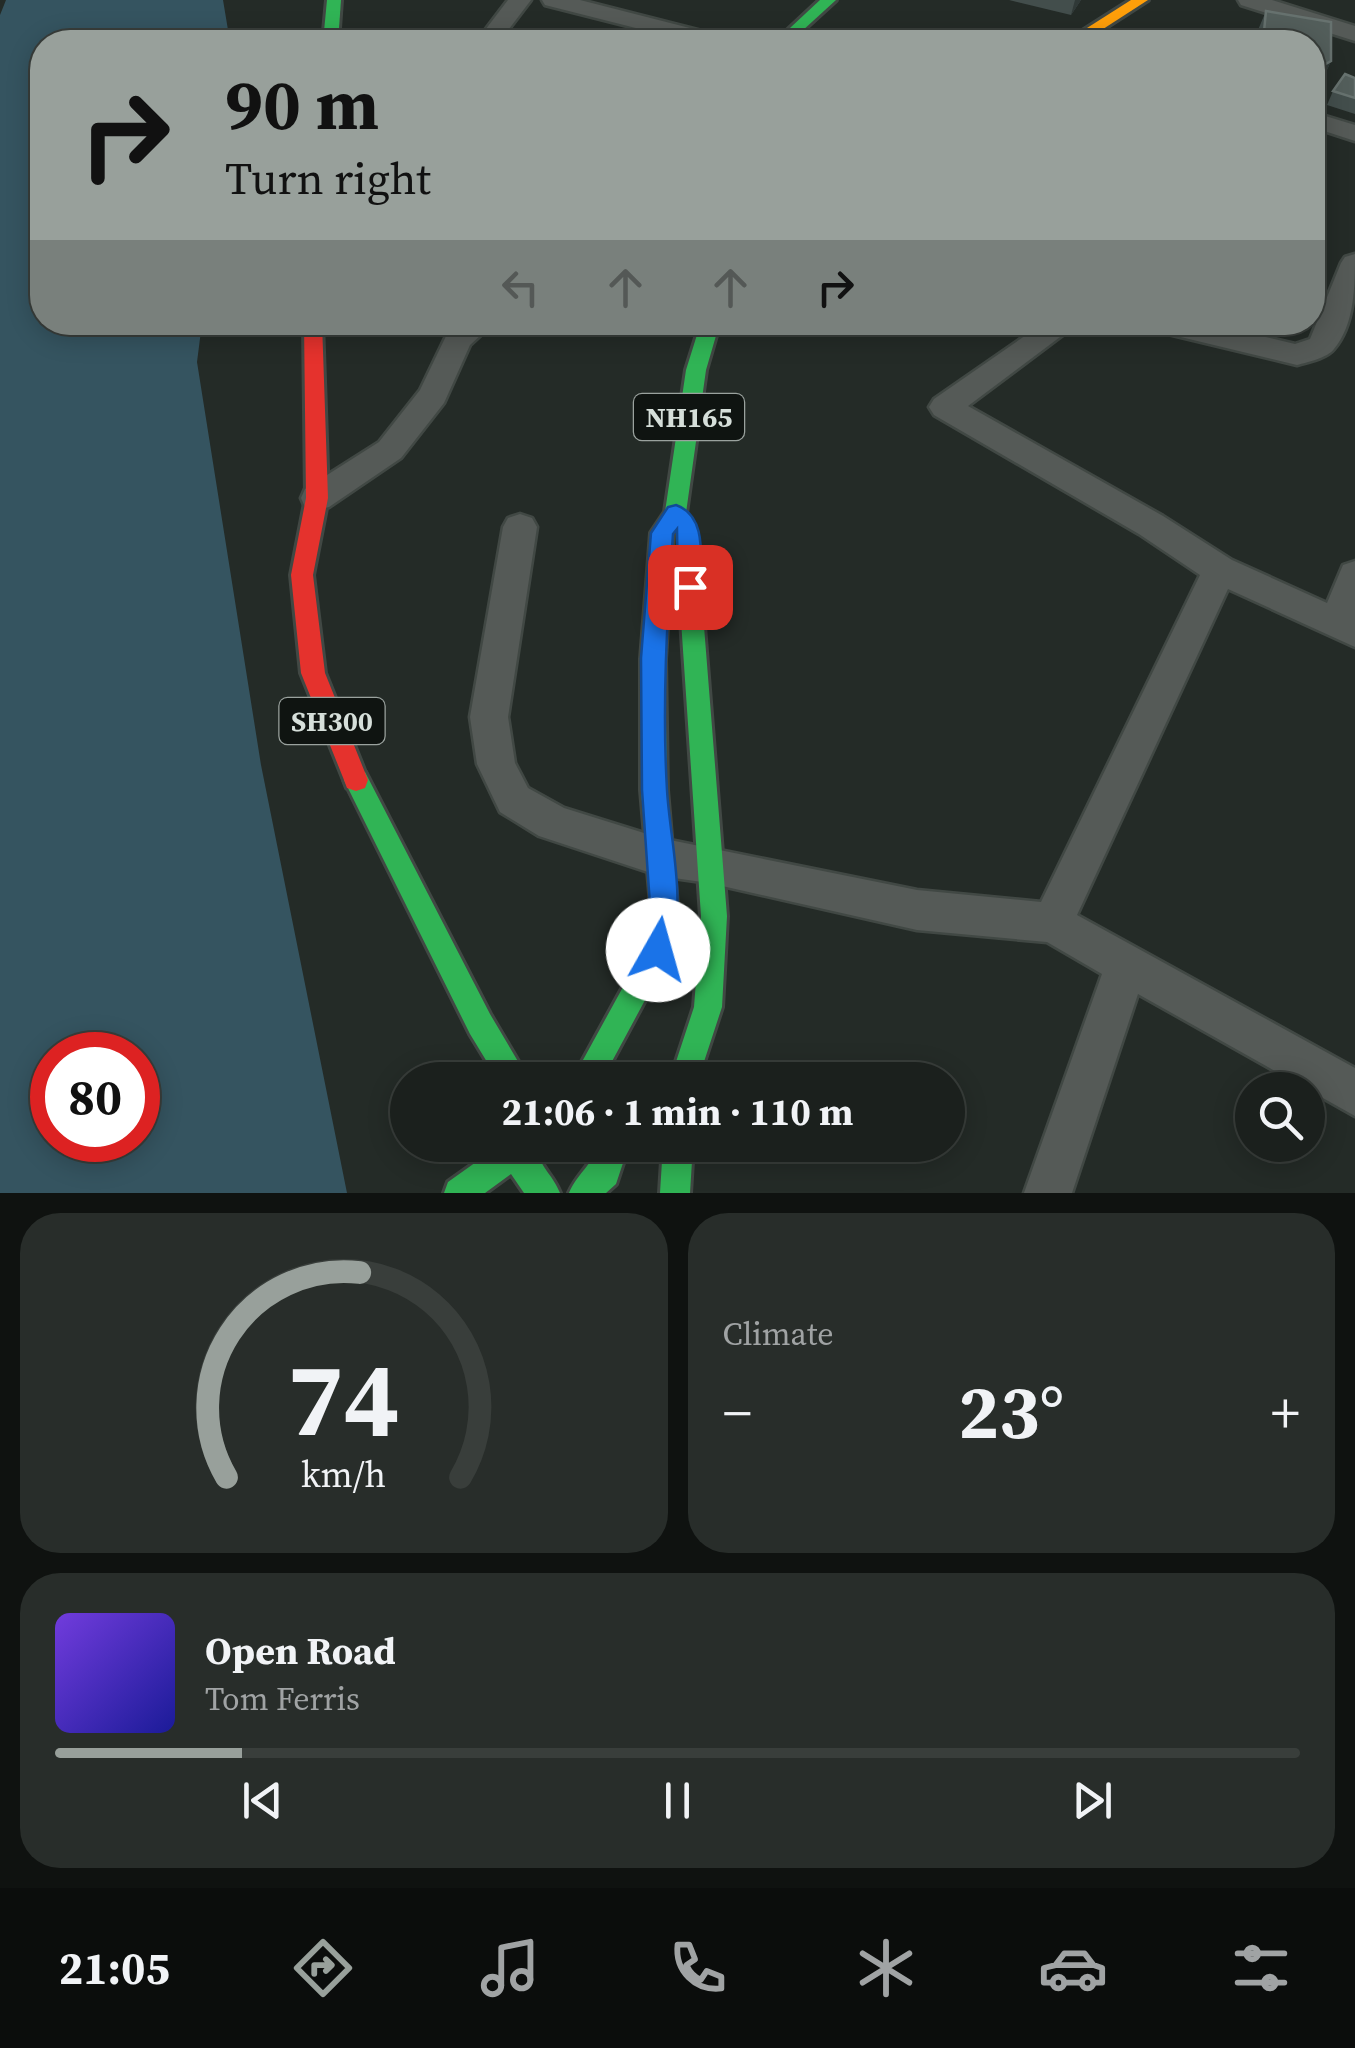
<!DOCTYPE html>
<html lang="en">
<head>
<meta charset="utf-8">
<style>
	body { margin:0; font-family:"Source Serif 4",serif; background:#282d2a; color:#f1f3f6; height:100vh; display:flex; flex-direction:column; font-size:38px; white-space:nowrap }
	* { box-sizing:border-box; margin:0 }
	p { font-size:32px; color:#a0a3a4 }
	.icon { flex:none; width:55px; height:55px; fill:none; stroke:currentColor; stroke-width:2; stroke-linecap:round; stroke-linejoin:round }
	.map { position:relative; height:1193px; overflow:hidden }
	.drawer { display:flex; flex-direction:column; gap:20px; padding:20px; background:#0f1210; flex:1 }
	.drawer>* { flex:none }
	.hud { position:absolute; left:30px; top:30px; width:1295px; height:305px; border-radius:40px; box-shadow:0 5px 25px #0003,0 0 0 2px #393e3b; background:#98a09b; color:#111; overflow:hidden }
	.fabs { position:absolute; left:1235px; top:1072px; display:grid; gap:20px }
	.fabs a { display:grid; place-items:center; width:90px; height:90px; border-radius:50%; background:#1b201d; box-shadow:0 5px 25px #0003,0 0 0 2px #393e3b; font-size:50px }
	.speed { position:absolute; left:30px; top:1032px; display:flex; gap:20px; font-size:50px; font-weight:700; text-align:center }
	.speed>* { display:grid; place-content:center; width:130px; height:130px; border-radius:50%; background:#1b201d; box-shadow:0 5px 25px #0003,0 0 0 2px #393e3b; line-height:1 }
	.speed .limit { border:15px solid #d22; background:#fff; color:#111 }
	.pin { position:absolute; display:grid; place-items:center; width:85px; height:85px; color:#fff; margin:-42px; border-radius:20px; box-shadow:0 5px 15px #0006 }
	.me { position:absolute; width:110px; margin:-55px; rotate:7deg; stroke-linejoin:round; filter:drop-shadow(0 0 8px #0008) }
	.turn { display:flex; align-items:center; gap:35px; height:210px; padding:0 30px; font-size:45px }
	.turn .icon { width:130px; height:130px; stroke-width:2.5 }
	.turn b { display:block; font-size:70px; line-height:85px }
	.lanes { display:flex; align-items:center; height:95px; padding:0 30px; background:#0003; justify-content:center; gap:50px; direction:ltr }
	.lanes .off { opacity:.35 }
	.big { font-size:75px; font-weight:700; line-height:1.1 }
	.drawer .tile { flex:1; display:flex; flex-direction:column; justify-content:center; gap:15px; min-width:0; padding:0 35px; border-radius:40px; background:#282d2a }
	.drawer .dial { align-items:center; gap:0 }
	.dial svg { height:260px; overflow:visible; fill:none; stroke:#393e3b; stroke-width:7; stroke-linecap:round; text-anchor:middle }
	.dial text { fill:#f1f3f6; stroke:none }
	.song { display:flex; align-items:center; gap:30px }
	.cover { width:120px; height:120px; border-radius:15px; background:linear-gradient(135deg,hsl(260 70% 55%),hsl(240 70% 35%)) }
	.played { height:10px; border-radius:5px; background:linear-gradient(90deg,#98a09b 15%,#393e3b 15%) }
	.keys { display:flex; justify-content:space-around; direction:ltr }
	.heat { display:flex; justify-content:space-between; align-items:center; font-size:55px; direction:ltr }
	.drawer .tiles { flex:1; display:grid; gap:20px; grid-template-columns:1fr 1fr }
	.tile:last-child { grid-column:span 2 }
	.trip { position:absolute; left:390px; top:1062px; width:575px; height:100px; border-radius:50px; background:#1b201d; box-shadow:0 5px 25px #0003,0 0 0 2px #393e3b; font-weight:700; line-height:100px; text-align:center }
	.dock { display:flex; height:160px; justify-content:space-around; align-items:center; background:#0b0d0c; color:#a0a3a4 }
	.dock .icon { width:70px; height:70px }
	.dock .selected { color:#98a09b }
	.dock b { font-size:45px; color:#f1f3f6 }
	.map>svg:first-child { display:block }
	.water { fill:#355460; fill-rule:evenodd }
	.lines { fill:none; stroke-linecap:round; stroke-linejoin:round }
	.street-casing { stroke:#414844; stroke-width:5 }
	.fast-casing { stroke:#414844; stroke-width:6 }
	.slow-casing { stroke:#414844; stroke-width:6 }
	.jam-casing { stroke:#414844; stroke-width:6 }
	.street { fill:#555a57; fill-rule:evenodd }
	.fast { fill:#30b455; fill-rule:evenodd }
	.slow { fill:#ff9f0a; fill-rule:evenodd }
	.jam { fill:#e5322d; fill-rule:evenodd }
	.wall { fill:#434e4c }
	.shaded-wall { fill:#303937 }
	.building { fill:#535e5b; stroke:#67726f; stroke-width:2.5 }
	.route { fill:#1a73e8; stroke:#114b97; stroke-width:2.5 }
	.labels { text-anchor:middle; dominant-baseline:central; stroke-width:10; stroke-linejoin:round; paint-order:stroke }
	.shield { fill:#0f1411; stroke:#9aa29e; stroke-width:2.5 }
	.shield-label { font-size:28px; font-weight:bold; fill:#d6dfda }
</style>
</head>
<body>
<div class="map">
<svg width="1355" height="1193" viewBox="0 0 1355 1193">
	<rect width="100%" height="100%" fill="#242b27"/>
	<path class="water" d="M 6,0 L 223,0 L 230,42 L 42,42 L 42,322 L 202,323 L 197,362 L 261,765 L 347,1193 L 0,1193 L 0,15 ZM 52,1055 L 138,1055 L 138,1140 L 52,1140 Z"/>
	<g class="lines">
		<g class="street-casing">
			<g id="street">
				<polygon points="508,0 531,0 499,42 476,42"/>
				<polygon points="542,0 580,0 725,37 729,42 691,42 545,5"/>
				<polygon points="1238,0 1272,0 1355,26 1355,41 1241,5"/>
				<polygon points="1312,112 1355,125 1355,141 1312,127"/>
				<path d="M 1355,254 C 1355,285 1355,324 1334,349 C 1327,358 1308,362 1297,365 L 1160,332 L 1150,329 L 1146,322 L 1203,322 L 1295,344 L 1310,339 L 1341,263 L 1345,257 Z"/>
				<polygon points="460,322 495,322 470,345 444,403 401,458 329,507 317,510 305,507 301,498 305,489 379,442 420,390 448,332"/>
				<polygon points="1045,322 1080,322 968,406 1163,516 1232,560 1327,603 1343,565 1355,561 1355,647 1228,589 1077,915 1355,1068 1355,1116 1138,994 1072,1193 1024,1193 1102,974 1047,942 917,930 709,883 660,876 539,836 500,812 477,764 470,717 503,527 508,518 520,514 532,518 537,527 508,717 515,763 528,788 564,808 660,838 917,890 1041,902 1200,575 1139,534 934,415 929,407 934,399"/>
			</g>
		</g>
		<g class="fast-casing">
			<g id="fast">
				<polygon points="327,0 341,0 338,42 323,42"/>
				<polygon points="820,0 836,0 790,42 775,42"/>
				<polygon points="701,322 720,322 706,370 686,513 673,534 665,659 667,790 677,905 672,950 602,1080 572,1080 645,947 651,905 641,790 641,659 651,533 665,512 686,370"/>
				<polygon points="689,567 697,570 700,576 727,916 722,1007 698,1080 670,1080 694,1007 701,916 678,576 681,570"/>
				<polygon points="356,769 365,772 490,1014 529,1080 498,1080 470,1034 344,780 347,772"/>
				<path d="M 500,1145 L 536,1145 C 540,1169 552,1173 560,1193 L 524,1193 L 511,1174 L 485,1193 L 444,1193 L 448,1182 Z"/>
				<path d="M 599,1145 L 629,1145 L 616,1184 L 606,1193 L 569,1193 C 577,1174 592,1165 599,1145 Z"/>
				<polygon points="663,1145 693,1145 690,1193 660,1193"/>
			</g>
		</g>
		<g class="slow-casing">
			<polygon id="slow" points="1131,0 1148,0 1083,42 1065,42"/>
		</g>
		<g class="jam-casing">
			<polygon id="jam" points="304,322 322,322 328,498 313,575 325,673 368,780 365,788 356,791 347,788 344,780 301,673 291,575 306,498"/>
		</g>
		<use href="#street" class="street"/>
		<use href="#fast" class="fast"/>
		<use href="#slow" class="slow"/>
		<use href="#jam" class="jam"/>
	</g>
	<g class="wall">
		<polygon points="1009,0 1081,0 1071,15"/>
		<polygon points="1266,11 1331,22 1331,61 1322,81 1312,86 1312,42 1257,42 1258,30"/>
		<polygon points="1355,78 1355,114 1327,105 1333,91"/>
		<polygon points="1234,322 1276,322 1271,331"/>
	</g>
	<g class="shaded-wall">
		<polygon points="1075,0 1081,0 1071,15"/>
		<polygon points="1331,61 1322,81 1312,86 1312,76 1315,70"/>
	</g>
	<g class="building">
		<polygon points="1266,11 1331,22 1331,61 1315,70 1312,69 1312,42 1263,42"/>
		<polygon points="1345,74 1355,78 1355,98 1333,91"/>
	</g>
	<path class="route" d="M 676,505 C 708,516 700,559 701,587 L 690,596 L 678,587 L 677,529 L 673,534 C 667,620 662,705 667,790 C 670,843 689,908 667,959 L 658,963 L 648,959 L 644,950 L 650,905 L 642,790 L 641,658 L 651,533 L 668,507 Z"/>
	<g class="labels">
		<g class="shield">
			<rect x="634" y="394" width="110" height="46" rx="8"/>
			<rect x="279.5" y="698" width="105" height="46" rx="8"/>
		</g>
		<g class="shield-label">
			<text x="689" y="417">NH165</text>
			<text x="332" y="721">SH300</text>
		</g>
	</g>
</svg>
<div class="fabs">
<a><svg class="icon" aria-label="search" viewBox="0 0 24 24"><circle cx="10" cy="10" r="6"/><path d="M15 15l6 6"/></svg></a>
</div>
<div class="speed"><div class="limit">80</div></div>
<div class="pin" style="left:690px;top:587px;background:#d93025"><svg class="icon" aria-label="arrive" viewBox="0 0 24 24"><path d="M6 21V4h12l-3 4 3 4H6"/></svg></div>
<svg class="me" style="left:658px;top:950px" viewBox="-20 -20 40 40"><circle r="19" fill="#fff"/><path d="M0-13L10 11 0 6-10 11z" fill="#1a73e8"/></svg>
<div class="trip">21:06 · 1 min · 110 m</div>
<div class="hud">
<div class="turn"><svg class="icon" aria-label="right" viewBox="0 0 24 24"><path d="M7 20v-9h11M14 6l5 5-5 5"/></svg><div><b>90 m</b>Turn right</div></div>
<div class="lanes"><svg class="icon off" aria-label="left" viewBox="0 0 24 24"><path d="M17 20v-9H6M10 6l-5 5 5 5"/></svg><svg class="icon off" aria-label="ahead" viewBox="0 0 24 24"><path d="M12 20V5M6 11l6-6 6 6"/></svg><svg class="icon off" aria-label="ahead" viewBox="0 0 24 24"><path d="M12 20V5M6 11l6-6 6 6"/></svg><svg class="icon" aria-label="right" viewBox="0 0 24 24"><path d="M7 20v-9h11M14 6l5 5-5 5"/></svg></div>
</div>
</div>
<section class="drawer">
<div class="tiles">
<div class="tile dial"><svg viewBox="0 0 100 80">
<path d="M14 69A42 42 0 1 1 86 69"/>
<path d="M14 69A42 42 0 0 1 55 6" stroke="#98a09b"/>
<text x="50" y="56" font-size="32" font-weight="700">74</text>
<text x="50" y="72" font-size="11">km/h</text>
</svg></div>
<div class="tile"><p>Climate</p>
<div class="heat"><a>−</a><b class="big">23°</b><a>+</a></div>
</div>
<div class="tile">
<div class="song"><i class="cover"></i><div><b>Open Road</b><p>Tom Ferris</p></div></div>
<div class="played"></div>
<div class="keys"><svg class="icon" aria-label="previous" viewBox="0 0 24 24"><path d="M18 5L8 12l10 7zM5 5v14"/></svg><svg class="icon" aria-label="pause" viewBox="0 0 24 24"><path d="M8 5v14M16 5v14"/></svg><svg class="icon" aria-label="next" viewBox="0 0 24 24"><path d="M6 5l10 7-10 7zM19 5v14"/></svg></div>
</div>
</div>
</section>
<nav class="dock">
<b>21:05</b>
<svg class="icon selected" aria-label="directions" viewBox="0 0 24 24"><path d="M12 3l9 9-9 9-9-9zM9 14v-3h6M13 9l2 2-2 2"/></svg>
<svg class="icon" aria-label="music" viewBox="0 0 24 24"><path d="M9 18V5l10-2v13"/><circle cx="6" cy="18" r="3"/><circle cx="16" cy="16" r="3"/></svg>
<svg class="icon" aria-label="phone" viewBox="0 0 24 24"><path d="M5 4h4l2 5-3 2q2 4 5 5l2-3 5 2v4C11 20 4 13 5 4z"/></svg>
<svg class="icon" aria-label="climate" viewBox="0 0 24 24"><path d="M12 3v18M4 7l16 10M4 17L20 7"/></svg>
<svg class="icon" aria-label="car" viewBox="0 0 24 24"><path d="M5 17H2v-5l4-1 3-4h7l3 4 3 1v5h-3M9 17h6M6 11h13"/><circle cx="7" cy="17" r="2"/><circle cx="17" cy="17" r="2"/></svg>
<svg class="icon" aria-label="filters" viewBox="0 0 24 24"><path d="M4 7h16M4 17h16"/><circle cx="9" cy="7" r="2"/><circle cx="15" cy="17" r="2"/></svg>
</nav>
</body>
</html>
